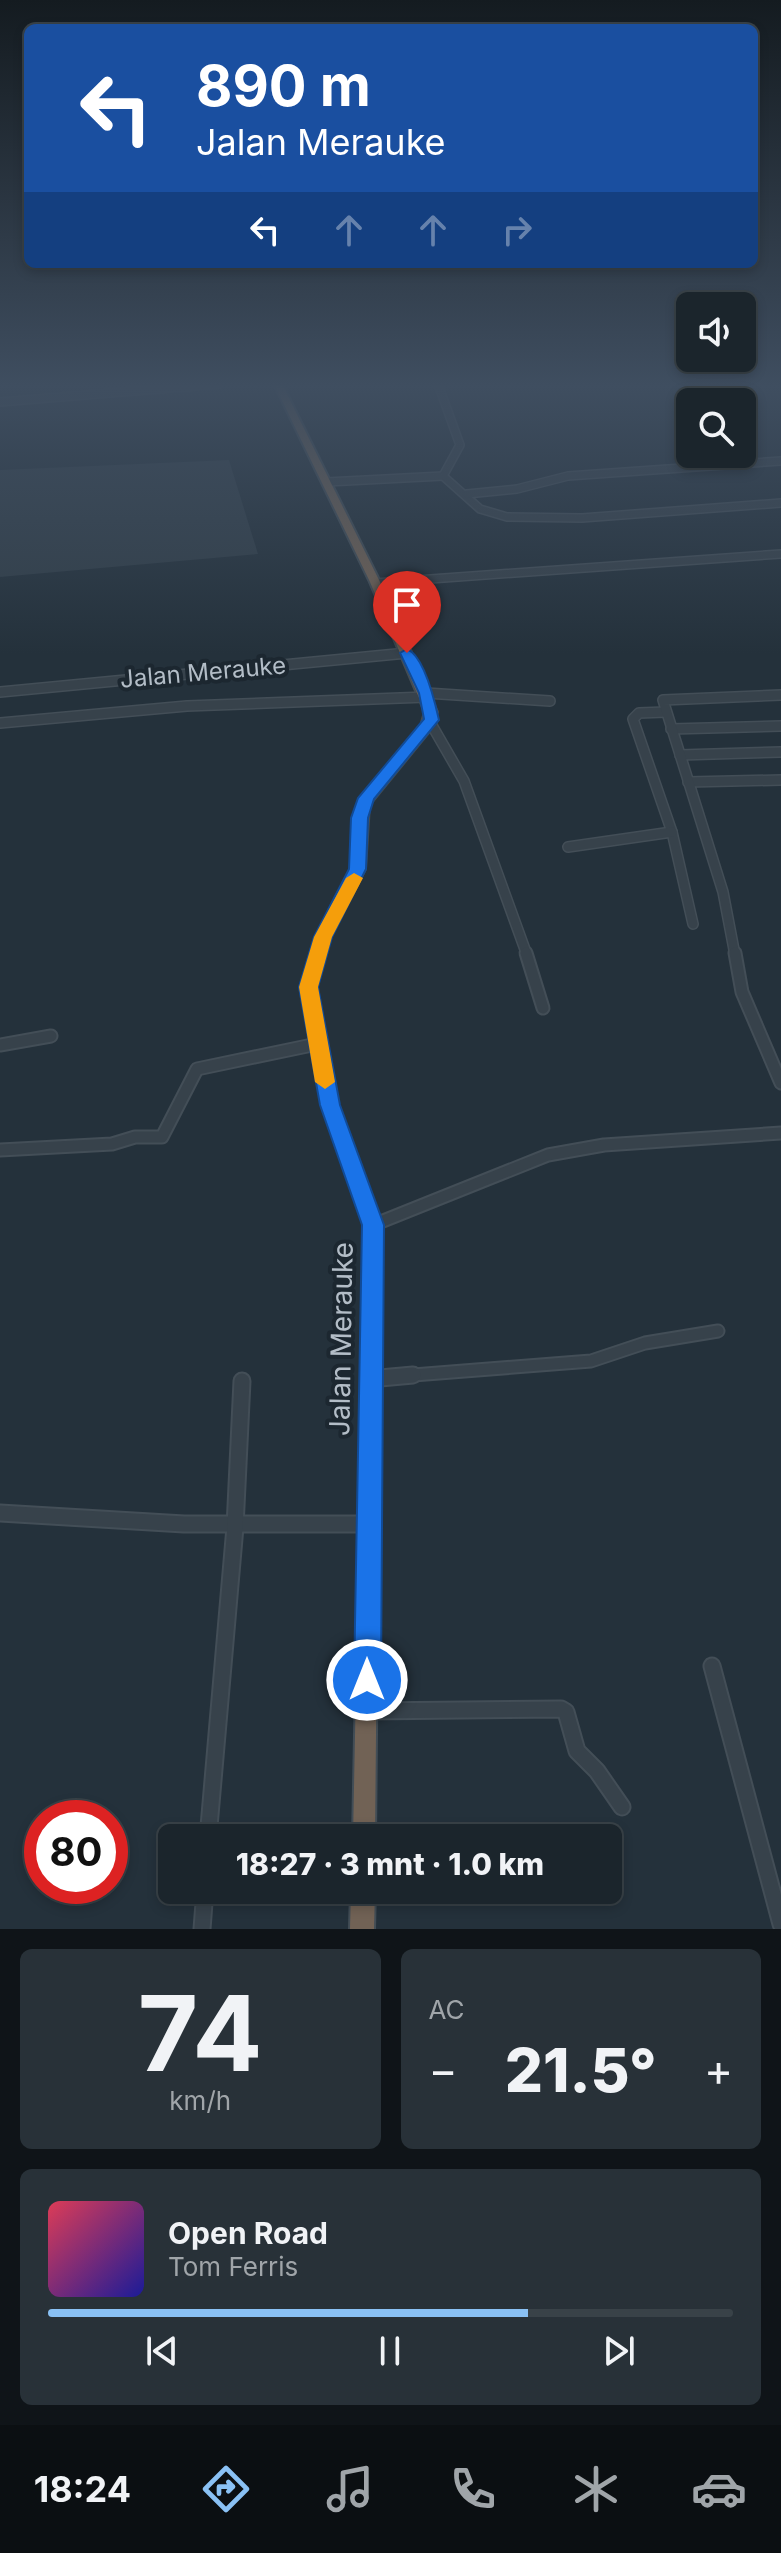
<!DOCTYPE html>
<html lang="id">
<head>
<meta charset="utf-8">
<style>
	body { margin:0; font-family:Inter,sans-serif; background:#283138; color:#f1f3f6; height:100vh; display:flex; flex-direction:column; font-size:30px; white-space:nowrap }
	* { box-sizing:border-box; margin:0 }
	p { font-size:26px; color:#a0a5a9 }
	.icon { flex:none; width:44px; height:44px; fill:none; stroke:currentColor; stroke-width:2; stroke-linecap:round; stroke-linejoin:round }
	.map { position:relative; height:1929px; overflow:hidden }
	.side { display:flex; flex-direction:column; gap:20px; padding:20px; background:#0f1418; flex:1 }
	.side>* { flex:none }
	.top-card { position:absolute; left:24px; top:24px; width:734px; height:244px; border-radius:12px; box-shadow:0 4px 12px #0003,0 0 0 2px #394248; background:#1a4fa0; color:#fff; overflow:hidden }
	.tools { position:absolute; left:676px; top:292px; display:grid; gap:16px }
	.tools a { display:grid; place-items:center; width:80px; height:80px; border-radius:12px; background:#1b252c; box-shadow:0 4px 12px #0003,0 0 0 2px #394248; font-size:40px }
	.speed { position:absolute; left:24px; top:1800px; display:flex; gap:16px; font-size:40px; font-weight:700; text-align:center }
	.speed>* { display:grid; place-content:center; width:104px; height:104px; border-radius:50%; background:#1b252c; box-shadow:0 4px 12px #0003,0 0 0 2px #394248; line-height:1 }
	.speed .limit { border:12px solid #d22; background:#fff; color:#111 }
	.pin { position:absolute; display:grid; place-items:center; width:68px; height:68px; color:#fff; margin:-82px -34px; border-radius:50% 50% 50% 0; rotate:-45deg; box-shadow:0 0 8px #0007 }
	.pin .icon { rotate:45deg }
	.me { position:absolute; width:88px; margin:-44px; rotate:0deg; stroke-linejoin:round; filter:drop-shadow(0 0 6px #0008) }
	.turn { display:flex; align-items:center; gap:28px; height:168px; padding:0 40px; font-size:36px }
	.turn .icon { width:104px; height:104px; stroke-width:2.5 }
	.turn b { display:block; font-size:56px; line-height:68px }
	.lanes { display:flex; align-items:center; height:76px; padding:0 40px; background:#0003; justify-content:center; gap:40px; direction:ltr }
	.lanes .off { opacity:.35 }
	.big { font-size:60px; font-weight:800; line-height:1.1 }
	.side .tile { flex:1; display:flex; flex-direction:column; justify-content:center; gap:12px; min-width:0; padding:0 28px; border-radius:12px; background:#283138 }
	.side .dial { align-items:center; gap:0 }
	.dial b { font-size:104px; line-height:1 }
	.song { display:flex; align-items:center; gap:24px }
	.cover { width:96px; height:96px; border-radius:12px; background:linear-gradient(135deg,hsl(350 70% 55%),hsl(240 70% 35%)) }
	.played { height:8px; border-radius:4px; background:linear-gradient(90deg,#8ac1f4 70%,#394248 70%) }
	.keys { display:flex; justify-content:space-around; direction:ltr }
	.heat { display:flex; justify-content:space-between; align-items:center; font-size:44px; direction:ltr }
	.side .tiles { flex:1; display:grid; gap:20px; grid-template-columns:1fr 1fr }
	.tile:last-child { grid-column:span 2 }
	.trip { position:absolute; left:158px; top:1824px; width:464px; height:80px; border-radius:12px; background:#1b252c; box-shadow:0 4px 12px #0003,0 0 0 2px #394248; font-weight:800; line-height:80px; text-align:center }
	.tab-bar { display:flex; height:128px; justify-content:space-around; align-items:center; background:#0b0f12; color:#a0a5a9 }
	.tab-bar .icon { width:56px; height:56px }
	.tab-bar .active { color:#8ac1f4 }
	.tab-bar b { font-size:36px; color:#f1f3f6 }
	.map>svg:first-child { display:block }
	.airport { fill:#313e48 }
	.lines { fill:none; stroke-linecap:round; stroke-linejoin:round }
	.minor-far3-casing { stroke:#434e57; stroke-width:10 }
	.minor-far2-casing { stroke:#434e57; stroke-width:12 }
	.minor-far1-casing { stroke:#434e57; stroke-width:15 }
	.minor-casing { stroke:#434e57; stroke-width:19 }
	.highway-casing { stroke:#424d56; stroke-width:4 }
	.minor-far3 { stroke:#37424b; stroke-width:7 }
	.minor-far2 { stroke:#37424b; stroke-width:9 }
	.minor-far1 { stroke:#37424b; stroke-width:11 }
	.minor { stroke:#37424b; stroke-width:15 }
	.highway { fill:#716255; fill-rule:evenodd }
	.route { fill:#1a73e8; stroke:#114b97; stroke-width:2 }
	.slow { fill:#f59e0b }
	.labels { text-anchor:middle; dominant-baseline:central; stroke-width:8; stroke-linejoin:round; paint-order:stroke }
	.far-street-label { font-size:24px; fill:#b3bdc7; stroke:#1c2730 }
	.street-label { font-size:28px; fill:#b3bdc7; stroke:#1c2730 }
</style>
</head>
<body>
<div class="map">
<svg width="781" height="1929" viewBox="0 0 781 1929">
	<rect width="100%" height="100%" fill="#24313b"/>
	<polygon class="airport" points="229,460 258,554 0,577 0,470"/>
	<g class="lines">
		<g class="minor-far3-casing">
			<g id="minor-far3">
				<polyline points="438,384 460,445 443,476 480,509 507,517 582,518 781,503"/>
				<polyline points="0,402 220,384"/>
				<polyline points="327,482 443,476"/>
				<polyline points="467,494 517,489 568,476 781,461"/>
				<polyline points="375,583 781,554"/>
			</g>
		</g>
		<g class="minor-far2-casing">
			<g id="minor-far2">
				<polyline points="0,692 407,653"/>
				<polyline points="426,693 550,701"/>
				<polyline points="666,712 639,713 633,719 672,832 693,924"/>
				<polyline points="430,722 464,781 527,955"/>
				<polyline points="0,723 187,706 427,697"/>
				<polyline points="671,729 781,726"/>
				<polyline points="680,755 781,752"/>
				<polyline points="688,782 781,780"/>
				<polyline points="568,847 672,832"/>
				<polyline points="735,955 723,892 663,700 781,695"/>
			</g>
		</g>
		<g class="minor-far1-casing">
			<g id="minor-far1">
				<polyline points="526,953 543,1008"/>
				<polyline points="735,953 742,992 781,1083"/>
				<polyline points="0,1045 51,1036"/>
				<polyline points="0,1150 112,1144 135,1137 162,1137 197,1069 317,1044"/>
				<polyline points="373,1225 548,1155 604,1145 781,1133"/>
				<polyline points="388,1377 591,1361 645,1343 718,1331"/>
			</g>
		</g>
		<g class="minor-casing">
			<g id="minor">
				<polyline points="369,1379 413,1375"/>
				<polyline points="0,1513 184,1524 368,1524"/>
				<polyline points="712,1666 781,1924"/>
				<polyline points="367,1711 561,1709 566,1712 577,1751 597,1771 622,1807"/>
				<polyline points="208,1838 235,1527 242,1381"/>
				<polyline points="202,1929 205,1890"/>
			</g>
		</g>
		<g class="highway-casing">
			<g id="highway">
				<polygon points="274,384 282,384 380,582 437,712 431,729 369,805 365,869 330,937 316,987 338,1105 381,1225 375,1838 353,1838 365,1225 322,1105 302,987 316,937 351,869 357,805 421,726 425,712 370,582"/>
				<polygon points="351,1890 375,1890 374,1929 350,1929"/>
			</g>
		</g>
		<use href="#minor-far3" class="minor-far3"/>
		<use href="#minor-far2" class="minor-far2"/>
		<use href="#minor-far1" class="minor-far1"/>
		<use href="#minor" class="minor"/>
		<use href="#highway" class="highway"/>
	</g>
	<linearGradient id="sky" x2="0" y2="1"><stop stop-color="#141b20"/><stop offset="0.59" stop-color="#3f4e60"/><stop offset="1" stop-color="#3f4e60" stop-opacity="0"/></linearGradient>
	<rect width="781" height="654" fill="url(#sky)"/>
	<path class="route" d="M 407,649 C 424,656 435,702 439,720 L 374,799 L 368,818 L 366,869 L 332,937 L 318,987 L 340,1105 L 384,1225 L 381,1680 L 377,1689 L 367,1693 L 358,1689 L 354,1680 L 362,1225 L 320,1105 L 299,987 L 314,937 L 349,869 L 351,818 L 358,798 L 424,719 L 419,693 L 400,653 Z"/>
	<polygon class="slow" points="354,873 363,878 332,937 318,987 335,1082 325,1089 315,1082 299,987 314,937 346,878"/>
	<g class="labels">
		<g class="far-street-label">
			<text transform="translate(203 672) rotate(-5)">Jalan Merauke</text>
		</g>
		<g class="street-label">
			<text transform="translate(341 1339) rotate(-89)">Jalan Merauke</text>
		</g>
	</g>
</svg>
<div class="tools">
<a><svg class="icon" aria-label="sound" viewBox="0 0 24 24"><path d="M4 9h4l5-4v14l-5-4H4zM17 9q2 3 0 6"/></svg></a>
<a><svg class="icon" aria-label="search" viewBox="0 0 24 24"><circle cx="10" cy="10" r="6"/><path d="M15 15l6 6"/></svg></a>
</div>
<div class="speed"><div class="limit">80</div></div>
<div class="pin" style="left:407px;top:653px;background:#d93025"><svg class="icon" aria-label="arrive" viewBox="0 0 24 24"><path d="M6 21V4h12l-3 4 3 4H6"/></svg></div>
<svg class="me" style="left:367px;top:1680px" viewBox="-20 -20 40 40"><circle r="17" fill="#1a73e8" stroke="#fff" stroke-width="3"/><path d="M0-11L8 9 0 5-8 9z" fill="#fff"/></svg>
<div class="trip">18:27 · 3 mnt · 1.0 km</div>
<div class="top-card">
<div class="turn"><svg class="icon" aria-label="left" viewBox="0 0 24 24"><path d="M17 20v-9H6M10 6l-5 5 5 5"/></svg><div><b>890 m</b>Jalan Merauke</div></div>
<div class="lanes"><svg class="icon" aria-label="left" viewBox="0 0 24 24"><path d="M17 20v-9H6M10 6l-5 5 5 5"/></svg><svg class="icon off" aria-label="ahead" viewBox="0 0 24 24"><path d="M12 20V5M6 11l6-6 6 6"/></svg><svg class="icon off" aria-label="ahead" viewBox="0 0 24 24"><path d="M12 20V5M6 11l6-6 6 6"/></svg><svg class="icon off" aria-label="right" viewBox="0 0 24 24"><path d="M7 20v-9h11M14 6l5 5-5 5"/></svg></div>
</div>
</div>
<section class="side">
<div class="tiles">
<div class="tile dial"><b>74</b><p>km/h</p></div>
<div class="tile"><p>AC</p>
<div class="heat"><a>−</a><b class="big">21.5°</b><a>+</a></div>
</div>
<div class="tile">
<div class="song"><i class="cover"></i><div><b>Open Road</b><p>Tom Ferris</p></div></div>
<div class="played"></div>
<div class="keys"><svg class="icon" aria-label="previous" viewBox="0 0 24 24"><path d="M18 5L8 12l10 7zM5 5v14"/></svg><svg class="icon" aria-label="pause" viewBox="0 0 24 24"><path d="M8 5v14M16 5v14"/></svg><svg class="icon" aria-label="next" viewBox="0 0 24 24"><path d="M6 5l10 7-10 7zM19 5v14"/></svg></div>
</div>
</div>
</section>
<nav class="tab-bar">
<b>18:24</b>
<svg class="icon active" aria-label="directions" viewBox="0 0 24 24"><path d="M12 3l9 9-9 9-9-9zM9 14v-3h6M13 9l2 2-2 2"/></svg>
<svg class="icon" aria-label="music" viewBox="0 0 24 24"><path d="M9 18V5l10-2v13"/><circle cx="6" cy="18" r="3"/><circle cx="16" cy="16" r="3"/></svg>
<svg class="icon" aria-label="phone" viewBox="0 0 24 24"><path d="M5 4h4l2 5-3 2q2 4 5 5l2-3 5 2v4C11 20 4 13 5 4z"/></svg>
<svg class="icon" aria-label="climate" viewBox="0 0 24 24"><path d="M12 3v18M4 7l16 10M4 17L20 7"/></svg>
<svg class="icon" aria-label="car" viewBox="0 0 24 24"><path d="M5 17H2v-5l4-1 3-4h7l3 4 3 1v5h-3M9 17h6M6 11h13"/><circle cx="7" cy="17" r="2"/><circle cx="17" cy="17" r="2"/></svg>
</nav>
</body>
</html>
